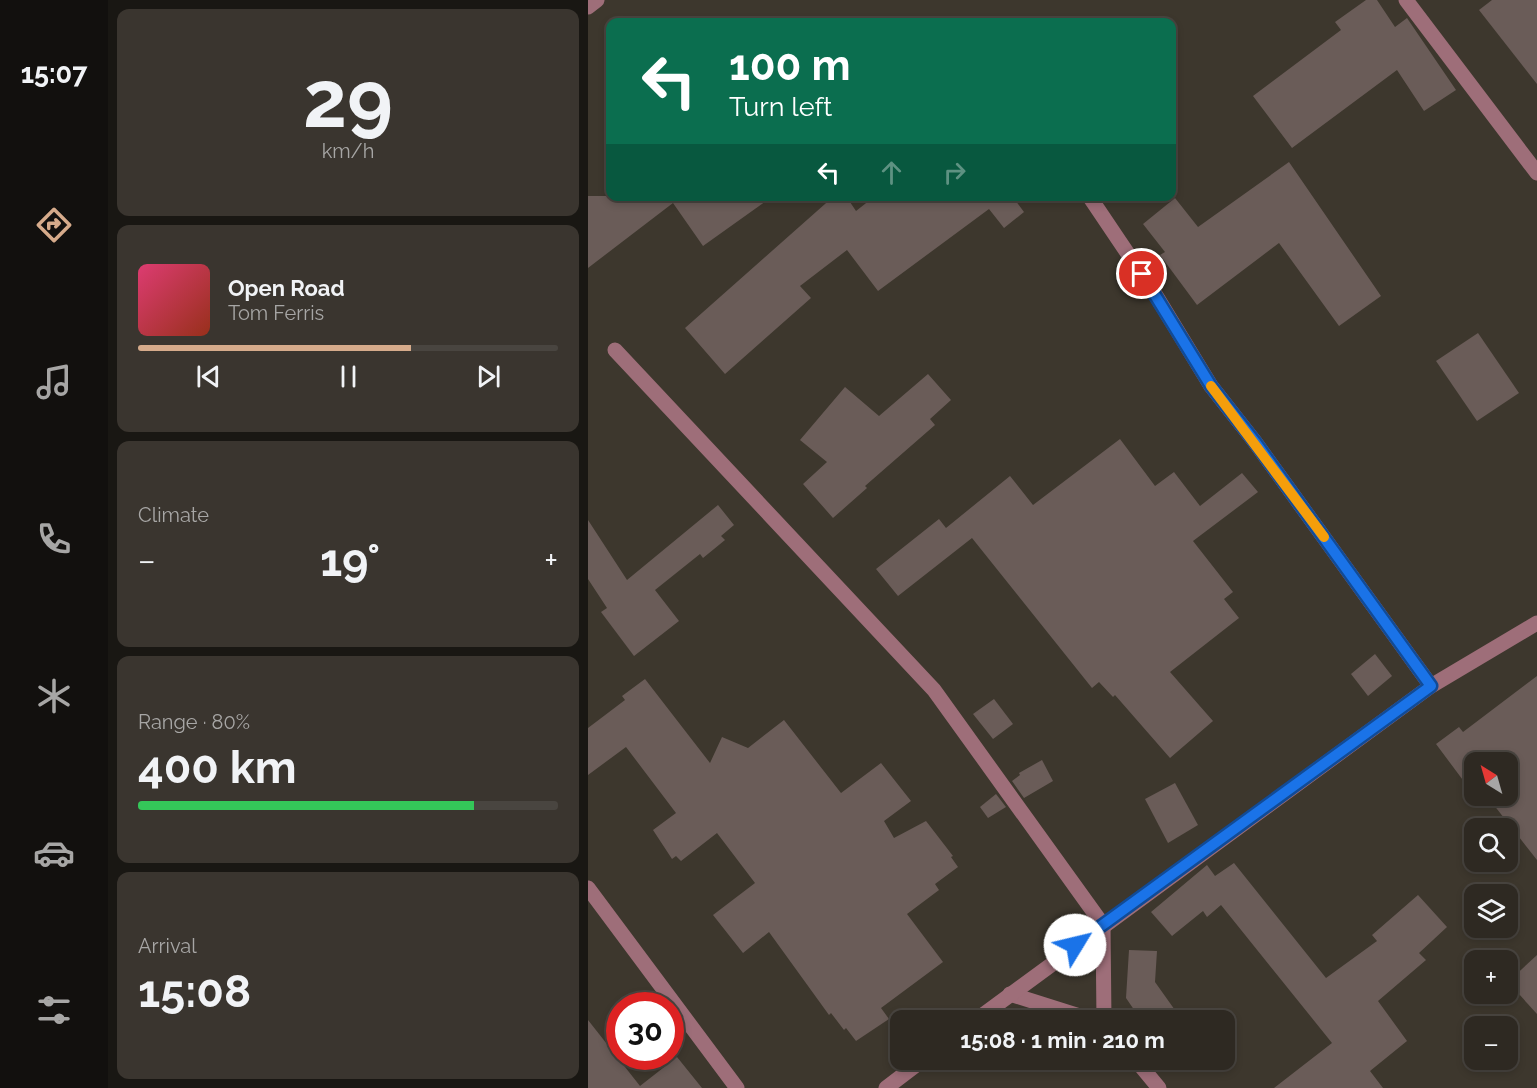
<!DOCTYPE html>
<html lang="en">
<head>
<meta charset="utf-8">
<style>
	body { margin:0; font-family:Raleway,sans-serif; background:#3a352f; color:#f1f3f6; height:100vh; display:flex; flex-direction:column; font-size:22px; white-space:nowrap }
	* { box-sizing:border-box; margin:0 }
	p { font-size:20px; color:#a7a6a5 }
	.icon { flex:none; width:33px; height:33px; fill:none; stroke:currentColor; stroke-width:2; stroke-linecap:round; stroke-linejoin:round }
	.map { position:relative; flex:1; overflow:hidden }
	.panel { display:flex; flex-direction:column; gap:9px; padding:9px; background:#191713; width:480px }
	.panel>* { flex:none }
	.guide { position:absolute; left:18px; top:18px; width:570px; height:183px; border-radius:12px; box-shadow:0 3px 9px #0003,0 0 0 2px #494540; background:#0b6e4f; color:#fff; overflow:hidden }
	.needle { width:39px; rotate:323deg }
	.tools { position:absolute; left:876px; top:752px; display:grid; gap:12px }
	.tools a { display:grid; place-items:center; width:54px; height:54px; border-radius:12px; background:#2e2922; box-shadow:0 3px 9px #0003,0 0 0 2px #494540; font-size:30px }
	.speed { position:absolute; left:18px; top:992px; display:flex; gap:12px; font-size:30px; font-weight:700; text-align:center }
	.speed>* { display:grid; place-content:center; width:78px; height:78px; border-radius:50%; background:#2e2922; box-shadow:0 3px 9px #0003,0 0 0 2px #494540; line-height:1 }
	.speed .limit { border:9px solid #d22; background:#fff; color:#111 }
	.pin { position:absolute; display:grid; place-items:center; width:51px; height:51px; color:#fff; margin:-26px; border:3px solid #fff; border-radius:50%; box-shadow:0 2px 6px #0007 }
	.me { position:absolute; width:66px; margin:-33px; rotate:54deg; stroke-linejoin:round; filter:drop-shadow(0 0 4px #0008) }
	.turn { display:flex; align-items:center; gap:21px; height:126px; padding:0 24px; font-size:27px }
	.turn .icon { width:78px; height:78px; stroke-width:2.5 }
	.turn b { display:block; font-size:42px; line-height:51px }
	.lanes { display:flex; align-items:center; height:57px; padding:0 24px; background:#0003; justify-content:center; gap:30px; direction:ltr }
	.lanes .off { opacity:.35 }
	.big { font-size:45px; font-weight:700; line-height:1.1 }
	.panel .card { flex:1; display:flex; flex-direction:column; justify-content:center; gap:9px; min-width:0; padding:0 21px; border-radius:12px; background:#3a352f }
	.panel .dial { align-items:center; gap:0 }
	.dial b { font-size:78px; line-height:1 }
	.song { display:flex; align-items:center; gap:18px }
	.cover { width:72px; height:72px; border-radius:9px; background:linear-gradient(135deg,hsl(340 70% 55%),hsl(10 70% 35%)) }
	.played { height:6px; border-radius:3px; background:linear-gradient(90deg,#d6ab8b 65%,#494540 65%) }
	.keys { display:flex; justify-content:space-around; direction:ltr }
	.heat { display:flex; justify-content:space-between; align-items:center; font-size:33px; direction:ltr }
	.charge { height:9px; border-radius:4px; background:linear-gradient(90deg,#34c759 80%,#494540 0) }
	.trip { position:absolute; left:302px; top:1010px; width:345px; height:60px; border-radius:12px; background:#2e2922; box-shadow:0 3px 9px #0003,0 0 0 2px #494540; font-weight:700; line-height:60px; text-align:center }
	main { display:flex; flex:1; min-height:0 }
	.menu { display:flex; flex-direction:column; width:108px; justify-content:space-around; align-items:center; background:#12100e; color:#a7a6a5 }
	.menu .icon { width:42px; height:42px }
	.menu .current { color:#d6ab8b }
	.menu b { font-size:27px; color:#f1f3f6 }
	.map>svg:first-child { display:block }
	.building { fill:#6a5c58 }
	.lines { fill:none; stroke-linecap:round; stroke-linejoin:round }
	.minor { stroke:#9e6e79; stroke-width:15 }
	.route-casing { stroke:#114b97; stroke-width:15 }
	.route { stroke:#1a73e8; stroke-width:10 }
	.slow { stroke:#f59e0b; stroke-width:10 }
</style>
</head>
<body>
<main>
<nav class="menu">
<b>15:07</b>
<svg class="icon current" aria-label="directions" viewBox="0 0 24 24"><path d="M12 3l9 9-9 9-9-9zM9 14v-3h6M13 9l2 2-2 2"/></svg>
<svg class="icon" aria-label="music" viewBox="0 0 24 24"><path d="M9 18V5l10-2v13"/><circle cx="6" cy="18" r="3"/><circle cx="16" cy="16" r="3"/></svg>
<svg class="icon" aria-label="phone" viewBox="0 0 24 24"><path d="M5 4h4l2 5-3 2q2 4 5 5l2-3 5 2v4C11 20 4 13 5 4z"/></svg>
<svg class="icon" aria-label="climate" viewBox="0 0 24 24"><path d="M12 3v18M4 7l16 10M4 17L20 7"/></svg>
<svg class="icon" aria-label="car" viewBox="0 0 24 24"><path d="M5 17H2v-5l4-1 3-4h7l3 4 3 1v5h-3M9 17h6M6 11h13"/><circle cx="7" cy="17" r="2"/><circle cx="17" cy="17" r="2"/></svg>
<svg class="icon" aria-label="filters" viewBox="0 0 24 24"><path d="M4 7h16M4 17h16"/><circle cx="9" cy="7" r="2"/><circle cx="15" cy="17" r="2"/></svg>
</nav>
<section class="panel">
<div class="card dial"><b>29</b><p>km/h</p></div>
<div class="card">
<div class="song"><i class="cover"></i><div><b>Open Road</b><p>Tom Ferris</p></div></div>
<div class="played"></div>
<div class="keys"><svg class="icon" aria-label="previous" viewBox="0 0 24 24"><path d="M18 5L8 12l10 7zM5 5v14"/></svg><svg class="icon" aria-label="pause" viewBox="0 0 24 24"><path d="M8 5v14M16 5v14"/></svg><svg class="icon" aria-label="next" viewBox="0 0 24 24"><path d="M6 5l10 7-10 7zM19 5v14"/></svg></div>
</div>
<div class="card"><p>Climate</p>
<div class="heat"><a>−</a><b class="big">19°</b><a>+</a></div>
</div>
<div class="card"><p>Range · 80%</p><b class="big">400 km</b><div class="charge"></div></div>
<div class="card"><p>Arrival</p><b class="big">15:08</b></div>
</section>
<div class="map">
<svg width="949" height="1088" viewBox="0 0 949 1088">
	<rect width="100%" height="100%" fill="#3d372d"/>
	<g class="building">
		<polygon points="778,0 789,0 807,27 819,18 868,90 836,111 809,70 704,148 665,96 753,30 747,22"/>
		<polygon points="904,0 949,0 949,84 891,10"/>
		<polygon points="701,162 793,296 751,326 691,243 609,305 572,255 577,252 555,224 587,198 610,227"/>
		<polygon points="0,196 185,196 115,246 85,203 0,268"/>
		<polygon points="246,196 258,196 268,211 287,196 424,196 436,212 416,228 401,209 290,291 259,250 212,286 223,298 137,374 97,328"/>
		<polygon points="890,333 931,393 889,421 848,361"/>
		<polygon points="340,374 363,400 342,419 347,425 277,486 279,488 245,518 215,484 239,462 212,440 257,387 291,416"/>
		<polygon points="532,439 567,486 586,472 612,506 654,473 670,492 605,541 645,592 636,599 651,618 582,672 625,721 582,758 527,695 525,697 511,682 504,688 384,538 310,596 288,569 351,519 358,528 422,476 445,505"/>
		<polygon points="130,505 146,525 133,536 137,540 115,558 112,554 67,590 91,621 46,656 13,612 19,608 0,579 0,520 39,580"/>
		<polygon points="787,654 804,676 780,696 763,674"/>
		<polygon points="949,676 949,860 898,795 920,795 920,762 886,762 886,795 848,744 871,727 875,732"/>
		<polygon points="57,679 122,763 134,737 160,748 196,720 253,793 293,763 323,801 296,821 306,838 338,821 365,856 363,857 370,867 347,884 351,890 319,914 355,962 293,1008 301,1019 268,1041 258,1028 256,1030 243,1013 241,1015 181,932 155,953 125,915 167,883 129,833 93,861 88,856 84,859 65,830 88,813 38,747 0,775 0,728 37,700 34,696"/>
		<polygon points="406,699 425,724 405,739 385,714"/>
		<polygon points="454,760 465,781 436,798 424,781 432,775 431,773"/>
		<polygon points="587,783 610,825 580,843 557,799"/>
		<polygon points="408,794 418,807 400,818 392,807"/>
		<polygon points="646,863 738,978 789,941 784,935 830,895 859,927 831,953 838,960 790,1001 819,1041 782,1071 795,1088 686,1088 744,1043 633,905 619,917 615,911 584,936 563,912 619,865 627,876"/>
		<polygon points="541,950 569,951 567,982 594,1020 553,1020 538,998"/>
		<polygon points="949,955 949,1014 920,982"/>
		<polygon points="0,1020 52,1086 89,1057 114,1088 0,1088"/>
	</g>
	<g class="lines">
		<g class="minor">
			<polyline points="818,0 949,173"/>
			<polyline points="0,7 9,0"/>
			<polyline points="501,196 567,294 623,386 667,442 843,686"/>
			<polyline points="27,350 346,690 515,925 516,1020"/>
			<polyline points="0,888 149,1088"/>
			<polyline points="422,994 504,1020"/>
			<polyline points="388,1020 843,686 949,623"/>
			<polyline points="547,1059 571,1088"/>
			<polyline points="298,1088 336,1059"/>
		</g>
	</g>
	<g class="lines">
		<g class="route-casing">
			<polyline id="route" points="487,945 843,686 667,442 623,386 554,274"/>
		</g>
		<use href="#route" class="route"/>
		<polyline class="slow" points="623,386 736,537"/>
	</g>
</svg>
<div class="tools">
<a><svg class="needle" viewBox="-14 -14 28 28"><path d="M0-13l5 13h-10z" fill="#e53935"/><path d="M0 13l5-13h-10z" fill="#a7a6a5"/></svg></a>
<a><svg class="icon" aria-label="search" viewBox="0 0 24 24"><circle cx="10" cy="10" r="6"/><path d="M15 15l6 6"/></svg></a>
<a><svg class="icon" aria-label="layers" viewBox="0 0 24 24"><path d="M12 4l9 5-9 5-9-5zM3 14l9 5 9-5"/></svg></a>
<a>+</a>
<a>−</a>
</div>
<div class="speed"><div class="limit">30</div></div>
<div class="pin" style="left:554px;top:274px;background:#d93025"><svg class="icon" aria-label="arrive" viewBox="0 0 24 24"><path d="M6 21V4h12l-3 4 3 4H6"/></svg></div>
<svg class="me" style="left:487px;top:945px" viewBox="-20 -20 40 40"><circle r="19" fill="#fff"/><path d="M0-13L10 11 0 6-10 11z" fill="#1a73e8"/></svg>
<div class="trip">15:08 · 1 min · 210 m</div>
<div class="guide">
<div class="turn"><svg class="icon" aria-label="left" viewBox="0 0 24 24"><path d="M17 20v-9H6M10 6l-5 5 5 5"/></svg><div><b>100 m</b>Turn left</div></div>
<div class="lanes"><svg class="icon" aria-label="left" viewBox="0 0 24 24"><path d="M17 20v-9H6M10 6l-5 5 5 5"/></svg><svg class="icon off" aria-label="ahead" viewBox="0 0 24 24"><path d="M12 20V5M6 11l6-6 6 6"/></svg><svg class="icon off" aria-label="right" viewBox="0 0 24 24"><path d="M7 20v-9h11M14 6l5 5-5 5"/></svg></div>
</div>
</div>
</main>
</body>
</html>
